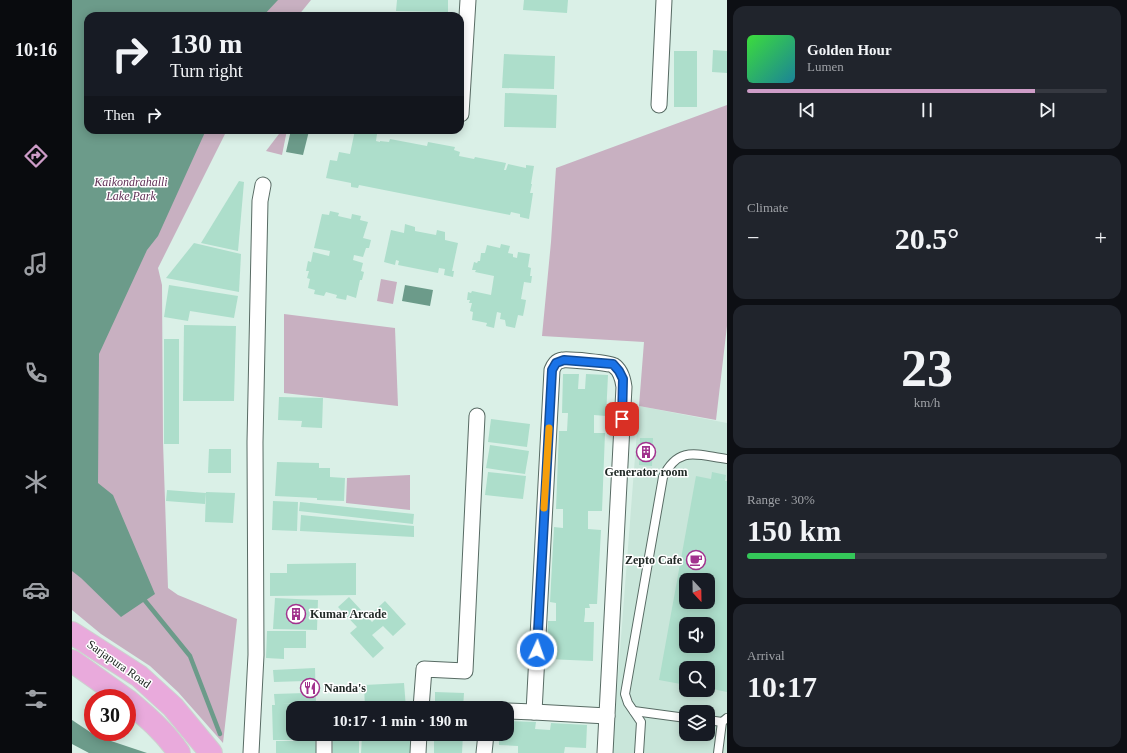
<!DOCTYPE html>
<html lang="en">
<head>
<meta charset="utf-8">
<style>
	body { margin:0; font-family:Georgia,serif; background:#20242c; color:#f1f3f6; height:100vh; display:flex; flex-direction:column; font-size:15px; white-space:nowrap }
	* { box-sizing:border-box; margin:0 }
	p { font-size:13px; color:#9ea1a6 }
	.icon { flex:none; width:22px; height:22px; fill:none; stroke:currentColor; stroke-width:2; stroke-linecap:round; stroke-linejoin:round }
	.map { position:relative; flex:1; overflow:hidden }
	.sheet { display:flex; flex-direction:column; gap:6px; padding:6px; background:#0d0f14; width:400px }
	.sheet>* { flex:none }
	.guide { position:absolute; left:12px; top:12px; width:380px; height:122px; border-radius:12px; box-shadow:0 2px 10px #0003; background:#171b24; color:#f1f3f6; overflow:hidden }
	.needle { width:26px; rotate:158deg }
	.controls { position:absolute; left:607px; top:573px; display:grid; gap:8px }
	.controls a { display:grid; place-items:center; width:36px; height:36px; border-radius:8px; background:#171b24; box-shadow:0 2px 10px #0003; font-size:20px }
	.speed { position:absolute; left:12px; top:689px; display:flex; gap:8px; font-size:20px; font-weight:700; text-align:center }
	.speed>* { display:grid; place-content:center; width:52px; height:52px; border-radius:50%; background:#171b24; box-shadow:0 2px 10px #0003; line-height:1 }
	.speed .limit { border:6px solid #d22; background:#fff; color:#111 }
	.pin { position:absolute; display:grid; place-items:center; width:34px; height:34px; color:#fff; margin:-17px; border-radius:8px; box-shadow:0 2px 6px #0006 }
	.me { position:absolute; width:44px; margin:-22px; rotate:3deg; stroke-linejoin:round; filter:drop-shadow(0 0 3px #0008) }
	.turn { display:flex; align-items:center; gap:14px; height:84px; padding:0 20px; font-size:18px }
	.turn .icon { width:52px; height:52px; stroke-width:2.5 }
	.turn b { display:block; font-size:28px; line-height:34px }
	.then { display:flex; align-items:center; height:38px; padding:0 20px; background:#0003; gap:8px; font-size:15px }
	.big { font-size:30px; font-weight:800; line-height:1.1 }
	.sheet .tile { flex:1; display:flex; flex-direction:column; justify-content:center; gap:6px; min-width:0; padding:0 14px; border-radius:12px; background:#20242c }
	.sheet .dial { align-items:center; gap:0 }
	.dial b { font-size:52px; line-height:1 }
	.song { display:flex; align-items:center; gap:12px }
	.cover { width:48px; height:48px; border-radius:6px; background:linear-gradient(135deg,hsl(120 70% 55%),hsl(190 70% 35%)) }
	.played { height:4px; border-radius:2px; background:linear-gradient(90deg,#cd9cc7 80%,#363941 80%) }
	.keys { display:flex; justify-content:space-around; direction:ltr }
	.heat { display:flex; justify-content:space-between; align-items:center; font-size:22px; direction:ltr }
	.charge { height:6px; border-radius:3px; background:linear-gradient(90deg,#34c759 30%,#363941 0) }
	.trip { position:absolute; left:214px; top:701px; width:228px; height:40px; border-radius:12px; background:#171b24; box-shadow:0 2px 10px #0003; font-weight:800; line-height:40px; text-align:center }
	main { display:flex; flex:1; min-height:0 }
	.menu { display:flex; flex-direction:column; width:72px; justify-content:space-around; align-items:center; background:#090b0e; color:#9ea1a6 }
	.menu .icon { width:28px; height:28px }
	.menu .selected { color:#cd9cc7 }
	.menu b { font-size:18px; color:#f1f3f6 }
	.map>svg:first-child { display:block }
	.built { fill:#c9e6da; fill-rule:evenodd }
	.green { fill:#c8b0c1 }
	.water { fill:#6c9b8a }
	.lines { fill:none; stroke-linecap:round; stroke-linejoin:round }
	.stream { stroke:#6c9b8a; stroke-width:4.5 }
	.building { fill:#addecb; fill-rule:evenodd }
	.lane-casing { stroke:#586b64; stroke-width:10 }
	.street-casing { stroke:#586b64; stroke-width:17 }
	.primary-casing { stroke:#ced0cf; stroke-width:24 }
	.lane { stroke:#fff; stroke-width:8 }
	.street { stroke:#fff; stroke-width:15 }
	.primary { stroke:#e9aadc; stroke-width:22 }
	.route-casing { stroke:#114b97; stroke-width:10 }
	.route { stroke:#1a73e8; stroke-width:7 }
	.slow { stroke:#f59e0b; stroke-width:7 }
	.labels { text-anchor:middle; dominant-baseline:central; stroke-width:3; stroke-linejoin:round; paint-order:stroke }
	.park-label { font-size:12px; font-style:italic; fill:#603056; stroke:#fff }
	.poi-label { font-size:12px; font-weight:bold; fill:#212926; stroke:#fff; text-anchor:start }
	.street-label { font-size:12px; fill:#212926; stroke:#fff }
</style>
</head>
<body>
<main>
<nav class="menu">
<b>10:16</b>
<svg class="icon selected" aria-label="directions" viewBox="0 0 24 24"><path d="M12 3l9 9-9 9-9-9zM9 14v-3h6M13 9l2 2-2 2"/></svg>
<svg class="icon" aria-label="music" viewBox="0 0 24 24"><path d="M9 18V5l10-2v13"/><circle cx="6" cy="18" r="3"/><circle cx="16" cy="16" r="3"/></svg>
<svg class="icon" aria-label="phone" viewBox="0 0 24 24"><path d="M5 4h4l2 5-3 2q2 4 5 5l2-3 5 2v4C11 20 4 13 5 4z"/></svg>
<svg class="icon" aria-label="climate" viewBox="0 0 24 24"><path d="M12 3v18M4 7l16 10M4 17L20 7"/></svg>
<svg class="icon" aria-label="car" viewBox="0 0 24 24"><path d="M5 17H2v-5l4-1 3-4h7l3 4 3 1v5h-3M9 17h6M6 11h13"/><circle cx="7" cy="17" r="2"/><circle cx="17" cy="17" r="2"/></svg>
<svg class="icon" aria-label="filters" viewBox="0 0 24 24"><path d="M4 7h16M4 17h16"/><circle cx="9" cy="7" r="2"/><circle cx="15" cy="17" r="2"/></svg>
</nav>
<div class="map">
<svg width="655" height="753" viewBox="0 0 655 753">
	<rect width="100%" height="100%" fill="#daf0e7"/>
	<path class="built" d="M 567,406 L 655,423 L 655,753 L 540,753 ZM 614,580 L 636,580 L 636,602 L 614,602 ZM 614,624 L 636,624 L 636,646 L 614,646 ZM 614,668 L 636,668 L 636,690 L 614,690 ZM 614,712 L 636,712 L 636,734 L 614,734 Z"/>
	<g class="green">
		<polygon points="0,0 239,0 226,16 16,16 16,130 155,130 86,268 90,285 91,442 96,588 106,595 165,619 151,743 106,692 78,666 29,634 0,610"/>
		<polygon points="655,105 655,326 644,420 567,406 572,342 470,336 479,242 484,168"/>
		<polygon points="210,130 215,130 210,155 194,151"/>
		<polygon points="309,279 325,282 321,304 305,301"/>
		<polygon points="212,314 323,328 326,406 212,393"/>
		<polygon points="338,475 338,510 274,503 275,478"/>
	</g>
	<g class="water">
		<polygon points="0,0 206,0 191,16 16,16 16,130 134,130 86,236 75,250 27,354 26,483 41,495 83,594 49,617 9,578 0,571"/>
		<polygon points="219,130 251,130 250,134 237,131 231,155 214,152"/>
		<polygon points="333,285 361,290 358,306 330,301"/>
		<polygon points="0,720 24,736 75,753 17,753 0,744"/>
	</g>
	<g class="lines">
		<polyline class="stream" points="70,597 118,656 148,734"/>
	</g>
	<g class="building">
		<polygon points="325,0 376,0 376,12 324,11"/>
		<polygon points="452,0 496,0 495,13 451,10"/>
		<rect x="318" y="14" width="51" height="2"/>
		<polygon points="641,50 655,51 655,73 640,72"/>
		<rect x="602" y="51" width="23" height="56"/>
		<polygon points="432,54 483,56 482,89 430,88"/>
		<polygon points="433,93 485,95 484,128 432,127"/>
		<polygon points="283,130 296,130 296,132 305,134 304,141 308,142 308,141 317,142 318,139 355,146 356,142 383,147 382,150 388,152 387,156 402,159 403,157 434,163 432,170 434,170 436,164 454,168 454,165 462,166 459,184 460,184 458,193 461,193 457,219 448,217 448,214 439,212 438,215 287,185 286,188 279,187 279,183 254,178 258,160 265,161 267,152 278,154"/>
		<polygon points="167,181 172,182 166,251 129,243"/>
		<polygon points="258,211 267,213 266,216 279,219 280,214 289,216 288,220 296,222 291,238 299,240 297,248 294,248 291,257 282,255 281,260 291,263 289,271 292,272 290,280 288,280 284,298 275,295 274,300 264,298 265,295 254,292 252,296 242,294 243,290 236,288 238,279 235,278 237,271 234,271 236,261 239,262 241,252 257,256 258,251 242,248 250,214 257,215"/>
		<polygon points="333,224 343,227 343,231 364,235 365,230 373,232 373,240 386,243 380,271 382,271 381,277 372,275 373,269 367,268 366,273 326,265 327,261 324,260 323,265 312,262 319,230 332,233"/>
		<polygon points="122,243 169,254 167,292 94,278"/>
		<polygon points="429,244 438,246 436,253 441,254 441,257 445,258 446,252 458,254 456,267 459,268 458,276 460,276 459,283 452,282 449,299 454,300 453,306 451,316 446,315 443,328 434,326 433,320 428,319 429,313 425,312 422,328 414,326 415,323 400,320 401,312 398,311 400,303 397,303 398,300 395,300 396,292 399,293 400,291 419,295 422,276 403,272 404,270 400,270 402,262 405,263 406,261 408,261 409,253 413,253 415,245 428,248"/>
		<polygon points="97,285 166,296 162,318 118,311 116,321 92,317"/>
		<polygon points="112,325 164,326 162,401 111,401"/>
		<rect x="92" y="339" width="15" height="105"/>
		<polygon points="491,374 507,374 506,389 513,389 514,374 536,375 534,416 522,415 522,433 533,433 530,511 516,511 516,529 529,530 525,604 517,604 518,608 513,608 513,614 512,622 522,622 521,661 475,659 476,621 484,621 484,603 478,602 482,527 491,528 491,509 484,509 487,431 495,431 496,413 490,413"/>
		<polygon points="207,397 251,398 250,428 229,427 230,421 206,420"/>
		<polygon points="419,419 458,424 455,447 416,442"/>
		<polygon points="568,438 581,438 580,466 567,465"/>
		<polygon points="418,445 457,451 453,474 414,468"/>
		<polygon points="137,449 159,449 159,473 136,473"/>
		<polygon points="205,462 247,463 247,468 258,468 258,477 273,478 272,501 245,500 245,498 203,496"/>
		<polygon points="416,472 454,476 451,499 413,495"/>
		<path d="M 640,472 L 654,475 L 653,481 L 655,481 L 655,692 L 636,688 L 636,668 L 614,668 L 614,685 L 587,680 L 624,476 L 639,479 ZM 614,580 L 636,580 L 636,602 L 614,602 ZM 614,624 L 636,624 L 636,646 L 614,646 Z"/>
		<polygon points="95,490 134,493 133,504 94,501"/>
		<polygon points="134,492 163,493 161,523 133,522"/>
		<polygon points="201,501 226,502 225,531 200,530"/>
		<polygon points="228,502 342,514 341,524 227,511"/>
		<polygon points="229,515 342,526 342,537 228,531"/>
		<polygon points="284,563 284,595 198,596 198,573 215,573 215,564"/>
		<polygon points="277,597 300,622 303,619 299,614 313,601 334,624 321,636 311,626 300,635 312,648 301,658 278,633 285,627 266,607"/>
		<polygon points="203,598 246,600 245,630 201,629"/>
		<polygon points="195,631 234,631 234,648 212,648 212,659 194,658"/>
		<polygon points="243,668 244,703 209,704 244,704 244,708 221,708 221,734 227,734 227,740 201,740 200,705 203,705 202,694 233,693 233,681 202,682 201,670"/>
		<polygon points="332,683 334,708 293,708 292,685"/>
		<polygon points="363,692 392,693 391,708 363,708"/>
		<polygon points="435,721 464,722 463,729 478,730 479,723 515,725 514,748 493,747 492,753 446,753 446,746 427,745 427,734 435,734"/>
		<rect x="261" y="734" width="26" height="19"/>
		<polygon points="362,734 391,734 390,753 362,753"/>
		<polygon points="290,736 340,737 340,753 289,753"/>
		<polygon points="204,741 243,741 244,753 204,753"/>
	</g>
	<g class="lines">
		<g class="lane-casing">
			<g id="lane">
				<polyline points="562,711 614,718"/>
				<polyline points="636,720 650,722"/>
				<path d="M 567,753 L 569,722 L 556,703 L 553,694 L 591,477 C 607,445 625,455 655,459"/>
				<polyline points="646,753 650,722 655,718"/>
			</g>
		</g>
		<g class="street-casing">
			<g id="street">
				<polyline points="587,105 592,0"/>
				<polyline points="389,114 396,0"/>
				<polyline points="349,708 352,669 393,671 405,416"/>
				<path d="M 435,711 L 462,712 L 480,370 C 482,365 484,361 491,360 C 495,359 539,363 541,365 C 549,370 551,379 552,387 L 533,753"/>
				<polyline points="462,712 535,716"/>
				<polyline points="179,753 184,655 183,442 186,296 188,201 191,185"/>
				<polyline points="252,753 252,734"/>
				<polyline points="346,753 347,734"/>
				<polyline points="412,753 414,734"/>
			</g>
		</g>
		<g class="primary-casing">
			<g id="primary">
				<polyline points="0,633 67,676 101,707 139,753"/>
				<polyline points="0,661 52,698"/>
				<path d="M 55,700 C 74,716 93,732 107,753"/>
			</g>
		</g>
		<use href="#lane" class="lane"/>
		<use href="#street" class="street"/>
		<use href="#primary" class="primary"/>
	</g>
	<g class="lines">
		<g class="route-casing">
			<polyline id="route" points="465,650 480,370 484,363 492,360 541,364 547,371 551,379 550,419"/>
		</g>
		<use href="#route" class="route"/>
		<polyline class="slow" points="472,508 477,428"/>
	</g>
	<defs>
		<g id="building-ring" transform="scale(1)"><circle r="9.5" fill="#fff" stroke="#a2328e" stroke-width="1.5"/><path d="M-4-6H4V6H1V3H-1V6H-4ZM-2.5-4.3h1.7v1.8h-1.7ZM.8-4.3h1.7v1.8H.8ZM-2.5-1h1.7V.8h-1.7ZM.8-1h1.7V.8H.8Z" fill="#a2328e"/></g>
		<g id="cafe-ring" transform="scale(1)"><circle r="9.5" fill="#fff" stroke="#a2328e" stroke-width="1.5"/><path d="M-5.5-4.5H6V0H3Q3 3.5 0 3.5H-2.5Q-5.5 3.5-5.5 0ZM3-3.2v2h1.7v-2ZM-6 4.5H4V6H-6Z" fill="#a2328e"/></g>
		<g id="restaurant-ring" transform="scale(1)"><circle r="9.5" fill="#fff" stroke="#a2328e" stroke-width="1.5"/><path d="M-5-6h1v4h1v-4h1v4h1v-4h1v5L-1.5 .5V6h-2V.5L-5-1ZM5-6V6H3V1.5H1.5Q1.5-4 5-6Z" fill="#a2328e"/></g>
	</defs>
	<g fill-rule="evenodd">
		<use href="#building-ring" x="574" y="452"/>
		<use href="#cafe-ring" x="624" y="560"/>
		<use href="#building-ring" x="224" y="614"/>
		<use href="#restaurant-ring" x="238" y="688"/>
	</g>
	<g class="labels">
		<g class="park-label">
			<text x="59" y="182">Kaikondrahalli<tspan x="59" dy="14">Lake Park</tspan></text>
		</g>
		<g class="poi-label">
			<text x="574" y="472" text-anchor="middle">Generator room</text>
			<text x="610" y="560" text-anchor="end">Zepto Cafe</text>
			<text x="238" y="614">Kumar Arcade</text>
			<text x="252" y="688">Nanda's</text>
		</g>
		<g class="street-label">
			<text transform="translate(47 664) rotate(35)">Sarjapura Road</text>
		</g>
	</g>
</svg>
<div class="controls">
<a><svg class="needle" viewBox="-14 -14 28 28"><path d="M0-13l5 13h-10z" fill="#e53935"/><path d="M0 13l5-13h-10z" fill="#9ea1a6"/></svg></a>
<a><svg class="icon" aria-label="sound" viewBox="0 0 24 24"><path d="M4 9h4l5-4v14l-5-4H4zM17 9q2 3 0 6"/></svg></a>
<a><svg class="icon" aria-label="search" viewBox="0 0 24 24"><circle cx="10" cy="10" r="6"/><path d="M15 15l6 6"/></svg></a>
<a><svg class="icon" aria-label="layers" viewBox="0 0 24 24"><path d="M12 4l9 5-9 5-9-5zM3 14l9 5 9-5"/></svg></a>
</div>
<div class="speed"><div class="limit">30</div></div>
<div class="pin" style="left:550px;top:419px;background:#d93025"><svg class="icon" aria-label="arrive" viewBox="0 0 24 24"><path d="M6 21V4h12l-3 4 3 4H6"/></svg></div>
<svg class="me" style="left:465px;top:650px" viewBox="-20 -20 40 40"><circle r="17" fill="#1a73e8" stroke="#fff" stroke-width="3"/><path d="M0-11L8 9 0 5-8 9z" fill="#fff"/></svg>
<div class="trip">10:17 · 1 min · 190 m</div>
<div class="guide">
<div class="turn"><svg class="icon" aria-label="right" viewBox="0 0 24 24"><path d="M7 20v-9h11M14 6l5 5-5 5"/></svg><div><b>130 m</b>Turn right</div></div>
<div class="then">Then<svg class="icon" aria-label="right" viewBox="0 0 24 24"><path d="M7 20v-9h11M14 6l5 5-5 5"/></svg></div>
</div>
</div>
<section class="sheet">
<div class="tile">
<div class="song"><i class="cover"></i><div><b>Golden Hour</b><p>Lumen</p></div></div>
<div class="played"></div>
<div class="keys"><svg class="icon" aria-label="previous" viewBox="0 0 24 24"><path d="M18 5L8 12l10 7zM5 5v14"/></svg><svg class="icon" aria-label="pause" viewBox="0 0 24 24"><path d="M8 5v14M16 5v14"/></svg><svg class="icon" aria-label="next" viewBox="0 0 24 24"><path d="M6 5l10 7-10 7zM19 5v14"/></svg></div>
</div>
<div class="tile"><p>Climate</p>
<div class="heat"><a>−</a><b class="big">20.5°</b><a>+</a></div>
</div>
<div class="tile dial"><b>23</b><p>km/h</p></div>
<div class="tile"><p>Range · 30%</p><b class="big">150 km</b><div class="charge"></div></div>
<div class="tile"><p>Arrival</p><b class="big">10:17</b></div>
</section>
</main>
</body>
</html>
